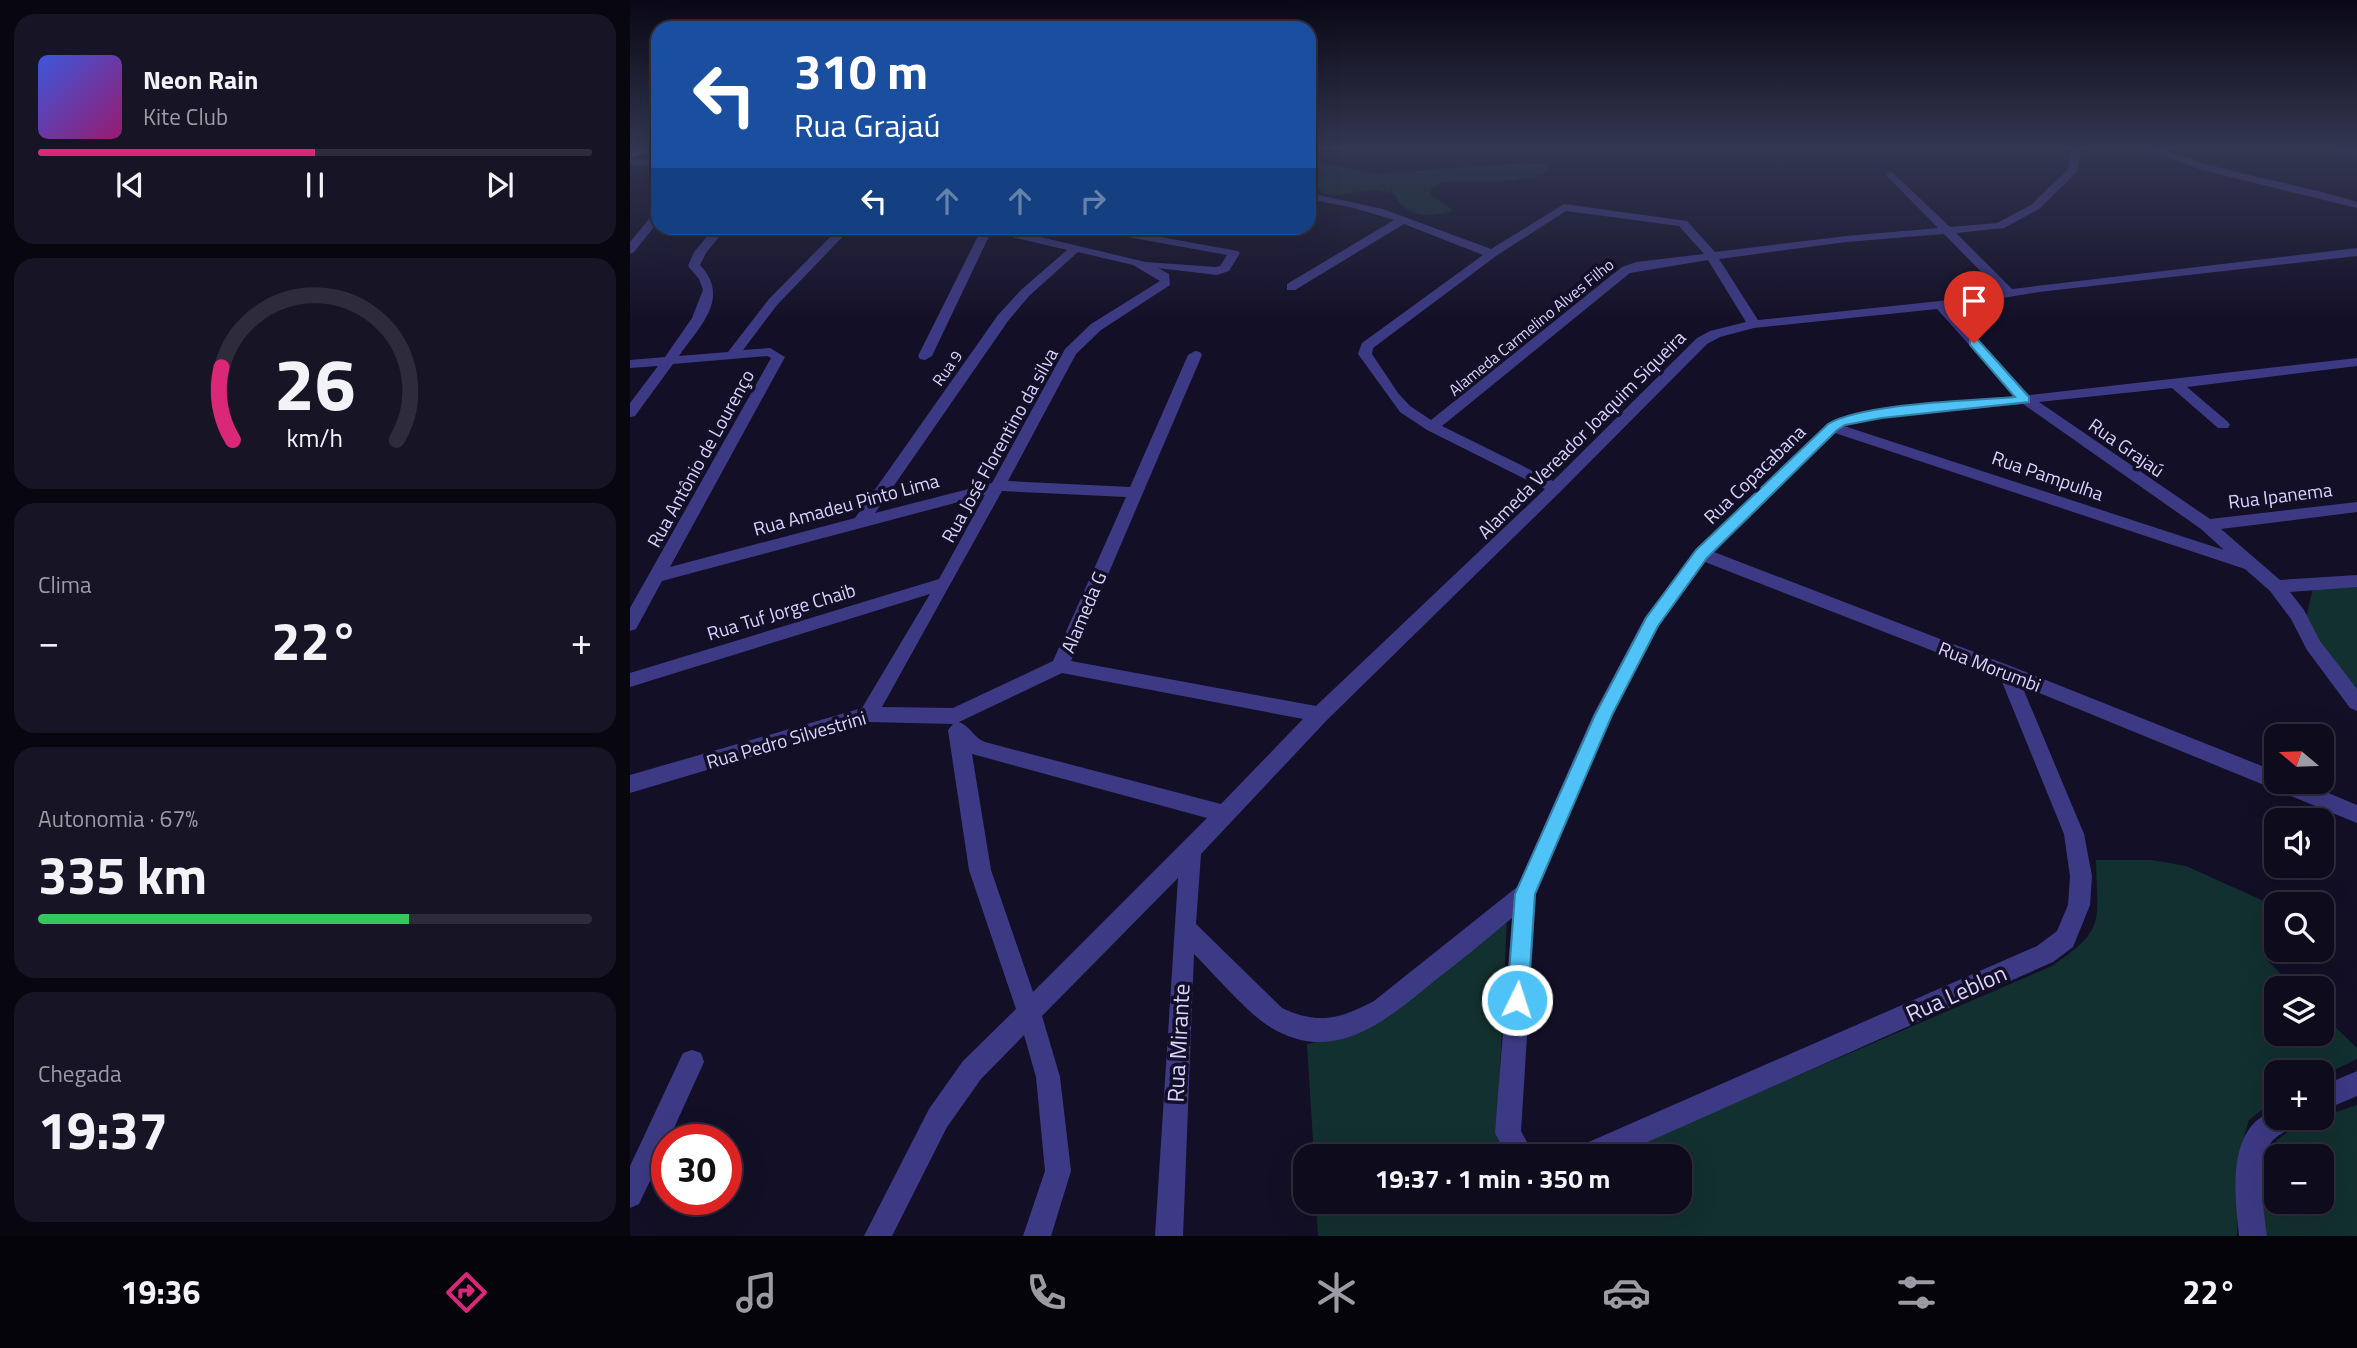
<!DOCTYPE html>
<html lang="pt">
<head>
<meta charset="utf-8">
<style>
	body { margin:0; font-family:"Titillium Web",sans-serif; background:#171425; color:#f1f3f6; height:100vh; display:flex; flex-direction:column; font-size:26px; white-space:nowrap }
	* { box-sizing:border-box; margin:0 }
	p { font-size:23px; color:#9b9ba3 }
	.icon { flex:none; width:38px; height:38px; fill:none; stroke:currentColor; stroke-width:2; stroke-linecap:round; stroke-linejoin:round }
	.map { position:relative; flex:1; overflow:hidden }
	.details { display:flex; flex-direction:column; gap:14px; padding:14px; background:#08060f; width:630px }
	.details>* { flex:none }
	.top-card { position:absolute; left:21px; top:21px; width:665px; height:214px; border-radius:21px; box-shadow:0 7px 28px #0002,0 0 0 2px #2e2b3b; background:#1a4fa0; color:#fff; overflow:hidden }
	.needle { width:46px; rotate:289deg }
	.fabs { position:absolute; left:1634px; top:724px; display:grid; gap:14px }
	.fabs a { display:grid; place-items:center; width:70px; height:70px; border-radius:14px; background:#0e0b1c; box-shadow:0 7px 28px #0002,0 0 0 2px #2e2b3b; font-size:35px }
	.speed { position:absolute; left:21px; top:1124px; display:flex; gap:14px; font-size:35px; font-weight:700; text-align:center }
	.speed>* { display:grid; place-content:center; width:91px; height:91px; border-radius:50%; background:#0e0b1c; box-shadow:0 7px 28px #0002,0 0 0 2px #2e2b3b; line-height:1 }
	.speed .limit { border:10px solid #d22; background:#fff; color:#111 }
	.pin { position:absolute; display:grid; place-items:center; width:60px; height:60px; color:#fff; margin:-72px -30px; border-radius:50% 50% 50% 0; rotate:-45deg; box-shadow:0 0 7px #0007 }
	.pin .icon { rotate:45deg }
	.me { position:absolute; width:77px; margin:-38px; rotate:4deg; stroke-linejoin:round; filter:drop-shadow(0 0 5px #0008) }
	.turn { display:flex; align-items:center; gap:24px; height:147px; padding:0 28px; font-size:32px }
	.turn .icon { width:91px; height:91px; stroke-width:2.5 }
	.turn b { display:block; font-size:49px; line-height:60px }
	.lanes { display:flex; align-items:center; height:66px; padding:0 28px; background:#0003; justify-content:center; gap:35px; direction:ltr }
	.lanes .off { opacity:.35 }
	.big { font-size:52px; font-weight:700; line-height:1.1 }
	.details .tile { flex:1; display:flex; flex-direction:column; justify-content:center; gap:10px; min-width:0; padding:0 24px; border-radius:21px; background:#171425 }
	.details .dial { align-items:center; gap:0 }
	.dial svg { height:182px; overflow:visible; fill:none; stroke:#2e2b3b; stroke-width:7; stroke-linecap:round; text-anchor:middle }
	.dial text { fill:#f1f3f6; stroke:none }
	.song { display:flex; align-items:center; gap:21px }
	.cover { width:84px; height:84px; border-radius:10px; background:linear-gradient(135deg,hsl(230 70% 55%),hsl(320 70% 35%)) }
	.played { height:7px; border-radius:4px; background:linear-gradient(90deg,#db2777 50%,#2e2b3b 50%) }
	.keys { display:flex; justify-content:space-around; direction:ltr }
	.heat { display:flex; justify-content:space-between; align-items:center; font-size:38px; direction:ltr }
	.charge { height:10px; border-radius:5px; background:linear-gradient(90deg,#34c759 67%,#2e2b3b 0) }
	.trip { position:absolute; left:663px; top:1144px; width:399px; height:70px; border-radius:21px; background:#0e0b1c; box-shadow:0 7px 28px #0002,0 0 0 2px #2e2b3b; font-weight:700; line-height:70px; text-align:center }
	.dock { display:flex; height:112px; justify-content:space-around; align-items:center; background:#06040b; color:#9b9ba3 }
	.dock .icon { width:49px; height:49px }
	.dock .selected { color:#db2777 }
	.dock b { font-size:32px; color:#f1f3f6 }
	main { display:flex; flex:1; min-height:0 }
	.map>svg:first-child { display:block }
	.green { fill:#12302f; fill-rule:evenodd }
	.lines { fill:none; stroke-linecap:round; stroke-linejoin:round }
	.street { fill:#3d3a85; fill-rule:evenodd }
	.secondary { fill:#6f6bff; fill-rule:evenodd }
	.route { fill:#4fc3f7; stroke:#337fa1; stroke-width:2 }
	.labels { text-anchor:middle; dominant-baseline:central; stroke-width:7; stroke-linejoin:round; paint-order:stroke }
	.far-street-label { font-size:16px; fill:#d9d4ff; stroke:#130f26 }
	.street-label { font-size:19px; fill:#d9d4ff; stroke:#130f26 }
	.near-street-label { font-size:23px; fill:#d9d4ff; stroke:#130f26 }
</style>
</head>
<body>
<main>
<section class="details">
<div class="tile">
<div class="song"><i class="cover"></i><div><b>Neon Rain</b><p>Kite Club</p></div></div>
<div class="played"></div>
<div class="keys"><svg class="icon" aria-label="previous" viewBox="0 0 24 24"><path d="M18 5L8 12l10 7zM5 5v14"/></svg><svg class="icon" aria-label="pause" viewBox="0 0 24 24"><path d="M8 5v14M16 5v14"/></svg><svg class="icon" aria-label="next" viewBox="0 0 24 24"><path d="M6 5l10 7-10 7zM19 5v14"/></svg></div>
</div>
<div class="tile dial"><svg viewBox="0 0 100 80">
<path d="M14 69A42 42 0 1 1 86 69"/>
<path d="M14 69A42 42 0 0 1 9 37" stroke="#db2777"/>
<text x="50" y="56" font-size="32" font-weight="700">26</text>
<text x="50" y="72" font-size="11">km/h</text>
</svg></div>
<div class="tile"><p>Clima</p>
<div class="heat"><a>−</a><b class="big">22°</b><a>+</a></div>
</div>
<div class="tile"><p>Autonomia · 67%</p><b class="big">335 km</b><div class="charge"></div></div>
<div class="tile"><p>Chegada</p><b class="big">19:37</b></div>
</section>
<div class="map">
<svg width="1727" height="1236" viewBox="0 0 1727 1236">
	<rect width="100%" height="100%" fill="#130f26"/>
	<g class="green">
		<path d="M 679,150 L 682,150 L 684,159 L 691,163 L 748,174 L 894,163 L 915,164 L 920,169 C 890,193 817,170 801,189 L 801,195 L 823,210 C 801,220 774,216 764,194 C 720,179 679,226 679,150 Z"/>
		<polygon points="1727,583 1727,693 1689,643 1676,618 1683,588"/>
		<path d="M 1466,860 L 1522,860 L 1556,866 L 1647,907 L 1647,947 L 1635,958 L 1666,989 L 1647,989 L 1647,1034 L 1692,1034 L 1692,1014 L 1727,1048 L 1727,1059 L 1692,1076 L 1692,1073 L 1647,1073 L 1647,1098 L 1619,1120 L 1609,1155 L 1607,1236 L 688,1236 L 686,1202 L 1050,1202 L 1050,1157 L 979,1157 L 1422,966 C 1477,929 1467,922 1466,860 Z"/>
		<polygon points="877,918 867,1137 880,1157 684,1157 677,1044 725,1035 751,1020"/>
		<path d="M 1727,1105 L 1727,1236 L 1635,1236 C 1633,1215 1629,1192 1631,1171 C 1635,1128 1694,1117 1727,1105 ZM 1647,1157 L 1692,1157 L 1692,1202 L 1647,1202 Z"/>
	</g>
	<g class="lines">
		<g class="street">
			<path d="M 1441,150 L 1451,150 L 1447,172 L 1409,209 L 1374,228 L 1326,233 L 1382,289 L 1727,248 L 1727,256 L 1409,292 L 1319,307 L 1399,395 L 1727,358 L 1727,366 L 1557,387 L 1598,422 L 1600,425 L 1598,428 L 1588,428 L 1542,388 L 1409,402 L 1580,519 L 1727,502 L 1727,512 L 1591,529 L 1650,580 L 1727,575 L 1727,587 L 1660,592 L 1674,610 L 1690,641 L 1727,689 L 1727,711 L 1720,708 L 1677,650 L 1661,619 L 1640,591 L 1615,569 L 1205,433 L 1084,552 L 1383,667 L 1647,772 L 1647,782 L 1672,782 L 1727,805 L 1727,823 L 1392,686 L 1454,834 L 1462,876 L 1460,905 L 1443,947 L 1423,962 L 984,1157 L 941,1157 L 945,1148 L 1407,946 L 1427,931 L 1438,905 L 1440,876 L 1434,834 L 1370,677 L 1075,562 L 1028,626 L 982,715 L 906,894 L 891,1131 L 905,1157 L 877,1157 L 865,1133 L 882,918 C 856,940 830,961 803,982 C 753,1023 702,1067 637,1025 C 616,1011 583,973 564,954 L 553,1236 L 525,1236 L 548,878 L 412,1016 L 430,1077 L 441,1171 L 421,1236 L 393,1236 L 415,1171 L 406,1077 L 394,1035 L 351,1079 L 317,1127 L 262,1236 L 234,1236 L 299,1109 L 333,1061 L 386,1009 L 339,870 L 318,730 L 323,724 L 238,722 L 0,793 L 0,775 L 232,708 L 300,594 L 0,687 L 0,673 L 309,579 L 355,495 L 32,581 L 6,629 L 0,631 L 0,608 L 141,358 L 137,356 L 43,364 L 5,416 L 0,417 L 0,403 L 28,366 L 0,368 L 0,360 L 35,357 L 62,318 L 73,290 L 69,279 L 58,266 L 64,252 L 84,228 L 96,228 L 76,253 L 70,265 C 101,298 70,326 49,356 L 98,352 L 139,299 L 209,228 L 221,228 L 147,305 L 113,350 L 140,348 L 155,357 L 40,567 L 225,518 L 368,315 L 391,290 L 437,250 L 361,232 L 302,356 L 295,360 L 290,359 L 288,356 L 352,228 L 372,228 L 516,262 L 586,267 L 590,266 L 597,255 L 465,231 L 459,228 L 481,228 L 608,251 L 610,253 L 599,271 L 587,275 L 528,268 L 539,274 L 540,285 L 471,330 L 446,354 L 378,481 L 500,487 L 558,355 L 565,351 L 570,352 L 572,355 L 441,661 L 686,706 L 915,489 L 797,430 L 770,412 L 728,354 L 732,343 L 853,255 L 774,224 L 665,290 L 657,290 L 657,284 L 764,220 L 724,208 L 679,199 L 679,193 L 753,209 L 861,249 L 934,204 L 1057,221 L 1085,252 L 1216,236 L 1308,228 L 1257,176 L 1256,174 L 1261,171 L 1320,227 L 1367,223 L 1401,205 L 1438,169 ZM 936,211 L 1049,226 L 1074,254 L 1006,262 L 992,267 L 801,420 L 780,406 L 768,393 L 742,354 L 743,348 L 866,256 ZM 1314,234 L 1370,291 L 1310,301 L 1128,320 L 1089,259 L 1216,242 ZM 448,252 L 503,265 L 530,281 L 461,324 L 435,349 L 362,483 L 245,513 L 378,321 L 399,296 ZM 1078,260 L 1116,322 L 1080,331 L 1067,338 L 923,481 L 812,426 L 1000,273 ZM 1307,309 L 1385,396 C 1339,401 1234,403 1197,424 L 1066,550 L 1015,617 L 963,715 L 887,887 L 744,1001 C 710,1019 688,1025 652,1008 L 566,924 L 571,854 L 697,720 L 930,492 L 1077,344 L 1090,337 L 1124,328 ZM 1393,404 L 1571,529 L 1594,550 L 1214,426 L 1252,418 ZM 372,491 L 496,497 L 423,661 L 323,708 L 252,707 ZM 432,673 L 673,719 L 591,804 L 355,742 C 344,738 340,726 329,722 ZM 342,754 L 577,818 L 403,992 L 361,870 Z"/>
			<path d="M 1520,150 C 1541,148 1562,161 1583,166 C 1631,179 1680,187 1727,202 L 1727,208 L 1571,170 Z"/>
			<polygon points="1708,150 1727,150 1727,155 1709,152"/>
			<polygon points="0,159 28,160 28,166 0,165"/>
			<polygon points="28,212 28,222 4,252 0,254 0,242 24,213"/>
			<polygon points="62,1050 71,1053 74,1062 39,1139 37,1139 37,1145 9,1204 0,1208 0,1166 53,1053"/>
			<polygon points="1727,1071 1727,1096 1692,1111 1692,1086"/>
			<path d="M 1647,1108 L 1647,1118 L 1667,1118 C 1661,1132 1648,1132 1640,1144 C 1626,1164 1634,1213 1637,1236 L 1609,1236 C 1606,1203 1598,1151 1624,1123 C 1630,1117 1639,1113 1647,1108 Z"/>
		</g>
		<polygon class="secondary" points="7,150 20,150 0,159 0,152"/>
	</g>
	<linearGradient id="sky" x2="0" y2="1"><stop stop-color="#0a0815"/><stop offset="0.46" stop-color="#333752"/><stop offset="1" stop-color="#333752" stop-opacity="0"/></linearGradient>
	<rect width="1727" height="323" fill="url(#sky)"/>
	<path class="route" d="M 1344,339 L 1348,340 L 1399,397 L 1399,402 L 1252,418 L 1215,425 L 1207,430 L 1077,558 L 1028,626 L 982,715 L 905,894 L 898,1000 L 895,1008 L 887,1011 L 880,1008 L 877,1000 L 885,894 L 965,715 L 1016,618 L 1066,550 L 1198,424 C 1234,403 1340,401 1385,397 L 1340,345 L 1340,340 Z"/>
	<g class="labels">
		<g class="far-street-label">
			<text transform="translate(901 327) rotate(-39)">Alameda Carmelino Alves Filho</text>
			<text transform="translate(317 368) rotate(-55)">Rua 9</text>
		</g>
		<g class="street-label">
			<text transform="translate(951 434) rotate(-45)">Alameda Vereador Joaquim Siqueira</text>
			<text transform="translate(369 445) rotate(-61)">Rua José Florentino da silva</text>
			<text transform="translate(1497 447) rotate(35)">Rua Grajaú</text>
			<text transform="translate(70 458) rotate(-61)">Rua Antônio de Lourenço</text>
			<text transform="translate(1124 474) rotate(-44)">Rua Copacabana</text>
			<text transform="translate(1418 475) rotate(19)">Rua Pampulha</text>
			<text transform="translate(1650 495) rotate(-7)">Rua Ipanema</text>
			<text transform="translate(216 504) rotate(-15)">Rua Amadeu Pinto Lima</text>
			<text transform="translate(151 611) rotate(-17)">Rua Tuf Jorge Chaib</text>
			<text transform="translate(453 612) rotate(-67)">Alameda G</text>
			<text transform="translate(1360 666) rotate(21)">Rua Morumbi</text>
			<text transform="translate(156 739) rotate(-16)">Rua Pedro Silvestrini</text>
		</g>
		<g class="near-street-label">
			<text transform="translate(1326 993) rotate(-24)">Rua Leblon</text>
			<text transform="translate(548 1043) rotate(-87)">Rua Mirante</text>
		</g>
	</g>
</svg>
<div class="fabs">
<a><svg class="needle" viewBox="-14 -14 28 28"><path d="M0-13l5 13h-10z" fill="#e53935"/><path d="M0 13l5-13h-10z" fill="#9b9ba3"/></svg></a>
<a><svg class="icon" aria-label="sound" viewBox="0 0 24 24"><path d="M4 9h4l5-4v14l-5-4H4zM17 9q2 3 0 6"/></svg></a>
<a><svg class="icon" aria-label="search" viewBox="0 0 24 24"><circle cx="10" cy="10" r="6"/><path d="M15 15l6 6"/></svg></a>
<a><svg class="icon" aria-label="layers" viewBox="0 0 24 24"><path d="M12 4l9 5-9 5-9-5zM3 14l9 5 9-5"/></svg></a>
<a>+</a>
<a>−</a>
</div>
<div class="speed"><div class="limit">30</div></div>
<div class="pin" style="left:1344px;top:343px;background:#d93025"><svg class="icon" aria-label="arrive" viewBox="0 0 24 24"><path d="M6 21V4h12l-3 4 3 4H6"/></svg></div>
<svg class="me" style="left:887px;top:1000px" viewBox="-20 -20 40 40"><circle r="17" fill="#4fc3f7" stroke="#fff" stroke-width="3"/><path d="M0-11L8 9 0 5-8 9z" fill="#fff"/></svg>
<div class="trip">19:37 · 1 min · 350 m</div>
<div class="top-card">
<div class="turn"><svg class="icon" aria-label="left" viewBox="0 0 24 24"><path d="M17 20v-9H6M10 6l-5 5 5 5"/></svg><div><b>310 m</b>Rua Grajaú</div></div>
<div class="lanes"><svg class="icon" aria-label="left" viewBox="0 0 24 24"><path d="M17 20v-9H6M10 6l-5 5 5 5"/></svg><svg class="icon off" aria-label="ahead" viewBox="0 0 24 24"><path d="M12 20V5M6 11l6-6 6 6"/></svg><svg class="icon off" aria-label="ahead" viewBox="0 0 24 24"><path d="M12 20V5M6 11l6-6 6 6"/></svg><svg class="icon off" aria-label="right" viewBox="0 0 24 24"><path d="M7 20v-9h11M14 6l5 5-5 5"/></svg></div>
</div>
</div>
</main>
<nav class="dock">
<b>19:36</b>
<svg class="icon selected" aria-label="directions" viewBox="0 0 24 24"><path d="M12 3l9 9-9 9-9-9zM9 14v-3h6M13 9l2 2-2 2"/></svg>
<svg class="icon" aria-label="music" viewBox="0 0 24 24"><path d="M9 18V5l10-2v13"/><circle cx="6" cy="18" r="3"/><circle cx="16" cy="16" r="3"/></svg>
<svg class="icon" aria-label="phone" viewBox="0 0 24 24"><path d="M5 4h4l2 5-3 2q2 4 5 5l2-3 5 2v4C11 20 4 13 5 4z"/></svg>
<svg class="icon" aria-label="climate" viewBox="0 0 24 24"><path d="M12 3v18M4 7l16 10M4 17L20 7"/></svg>
<svg class="icon" aria-label="car" viewBox="0 0 24 24"><path d="M5 17H2v-5l4-1 3-4h7l3 4 3 1v5h-3M9 17h6M6 11h13"/><circle cx="7" cy="17" r="2"/><circle cx="17" cy="17" r="2"/></svg>
<svg class="icon" aria-label="filters" viewBox="0 0 24 24"><path d="M4 7h16M4 17h16"/><circle cx="9" cy="7" r="2"/><circle cx="15" cy="17" r="2"/></svg>
<b>22°</b>
</nav>
</body>
</html>
